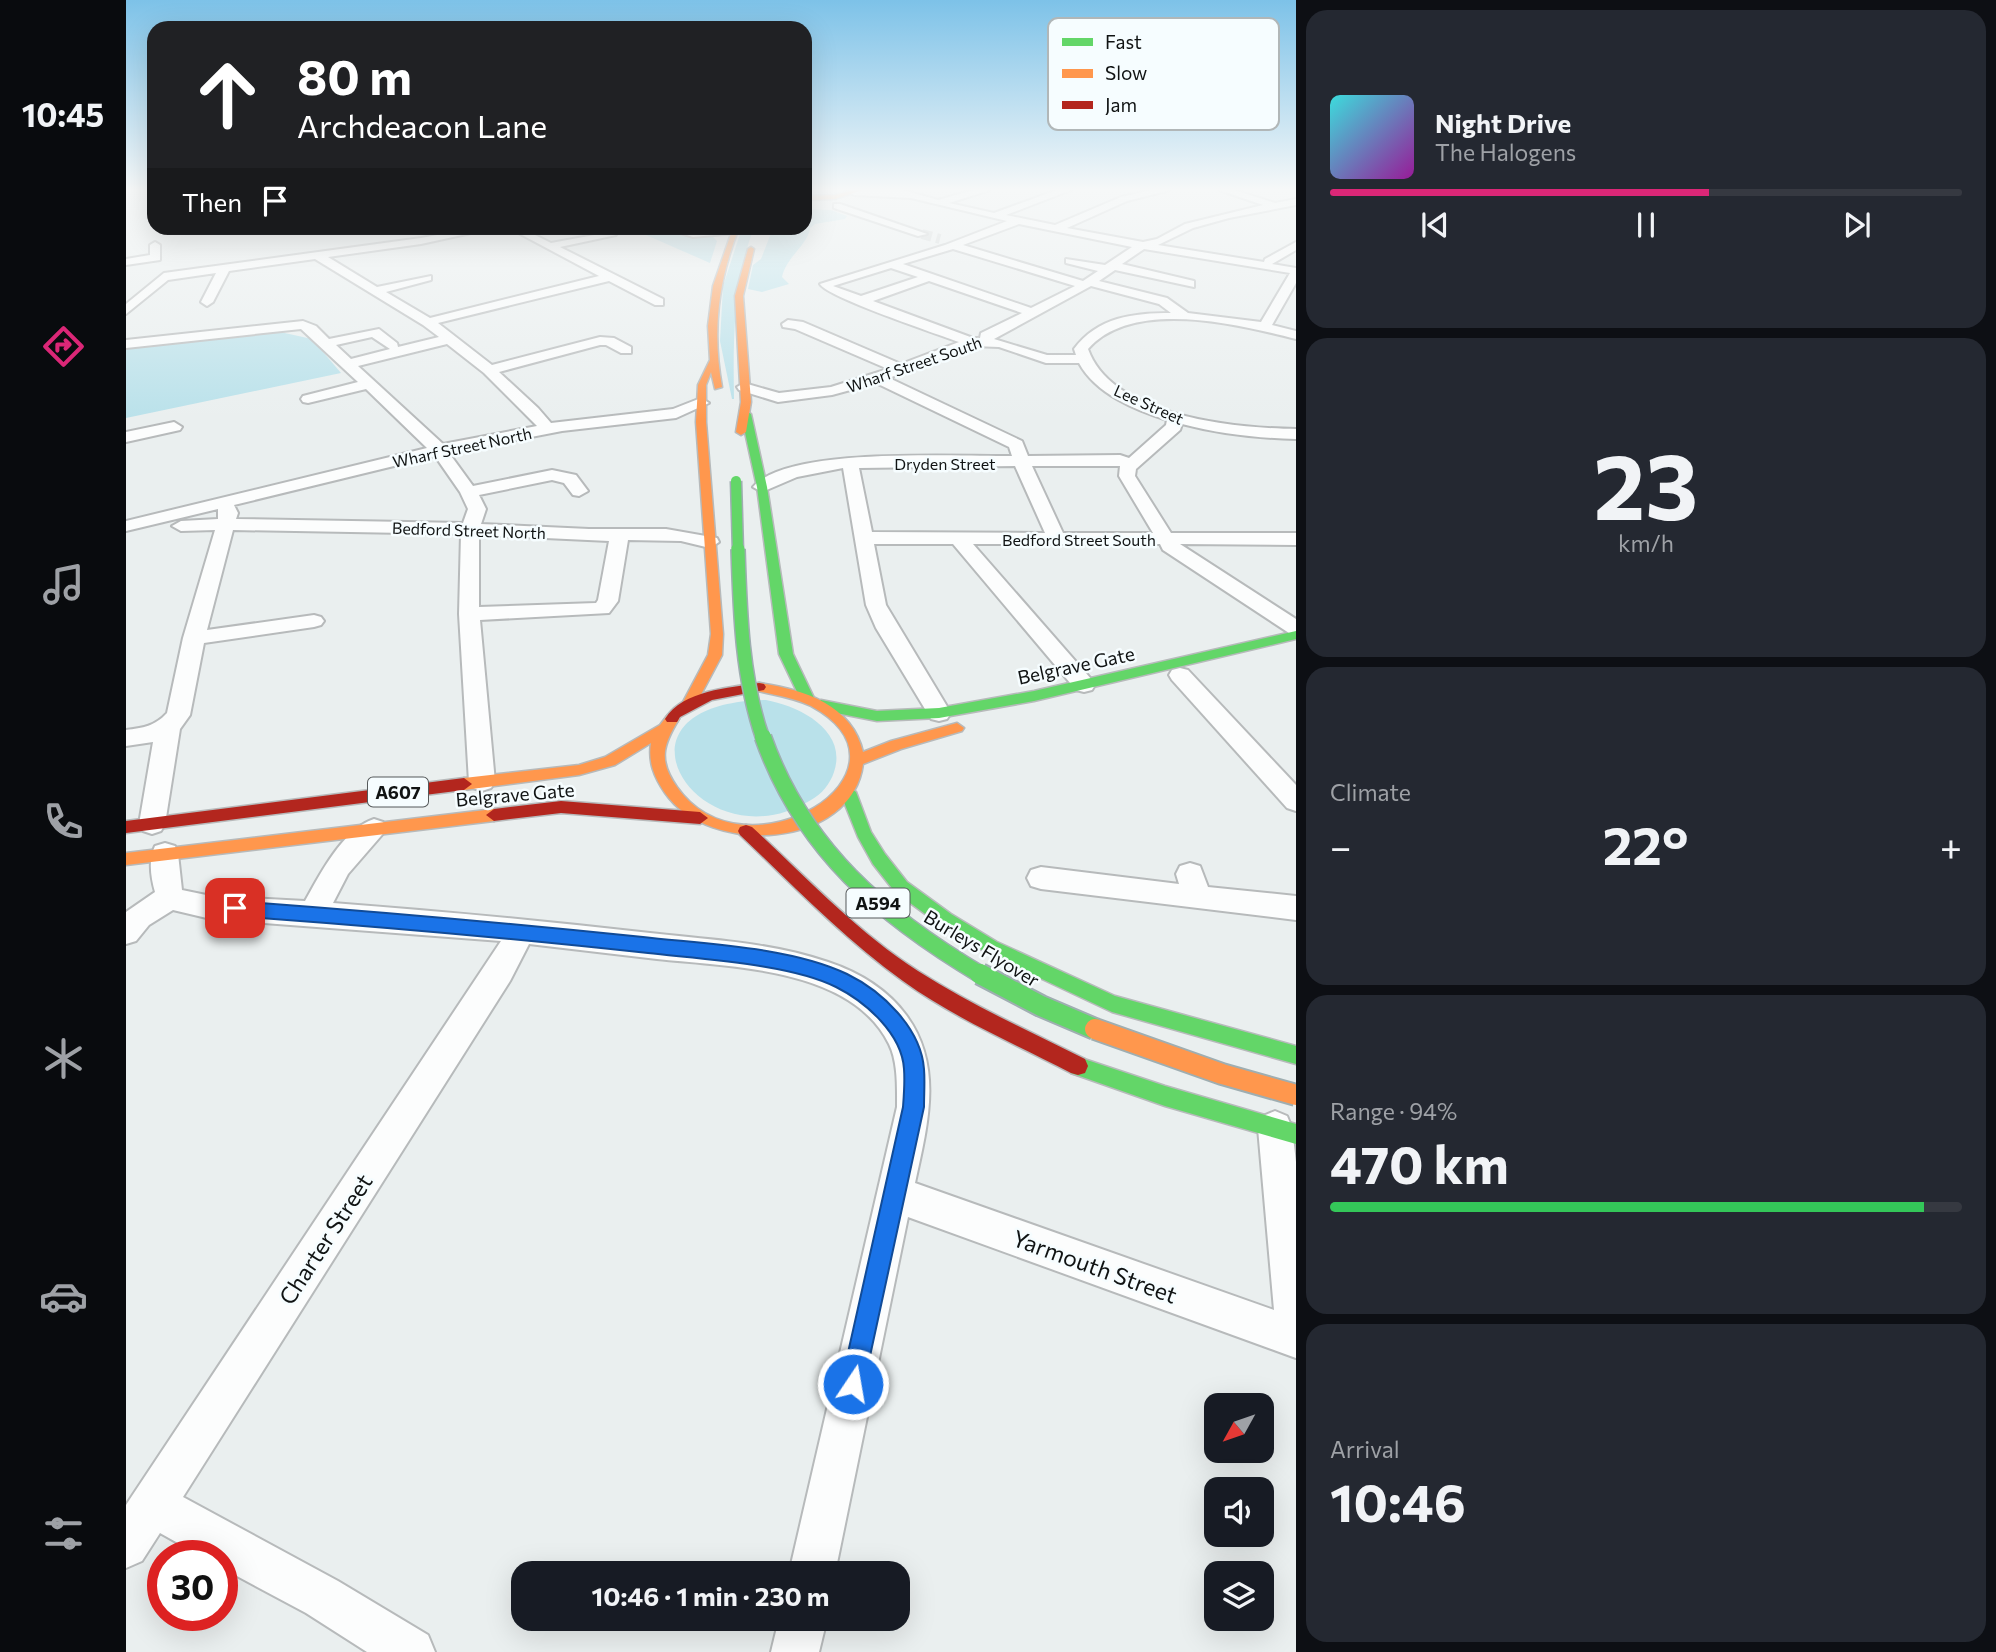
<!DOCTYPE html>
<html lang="en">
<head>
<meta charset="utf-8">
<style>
	body { margin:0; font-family:Commissioner,sans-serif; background:#242831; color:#f1f3f6; height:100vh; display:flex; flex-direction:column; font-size:26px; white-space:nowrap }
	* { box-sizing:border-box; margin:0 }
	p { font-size:23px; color:#9ea1a6 }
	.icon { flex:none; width:38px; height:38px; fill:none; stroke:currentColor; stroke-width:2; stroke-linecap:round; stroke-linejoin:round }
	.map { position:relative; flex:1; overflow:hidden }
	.panel { display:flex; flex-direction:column; gap:10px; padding:10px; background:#0d0f14; width:700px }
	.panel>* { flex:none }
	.guide { position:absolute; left:21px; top:21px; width:665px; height:214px; border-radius:21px; box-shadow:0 7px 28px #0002; background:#202124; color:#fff; overflow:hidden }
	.needle { width:46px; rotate:230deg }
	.tools { position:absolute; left:1078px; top:1393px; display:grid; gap:14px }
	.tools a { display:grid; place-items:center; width:70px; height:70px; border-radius:14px; background:#171b24; box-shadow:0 7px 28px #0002; font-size:35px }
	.speed { position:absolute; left:21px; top:1540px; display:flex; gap:14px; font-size:35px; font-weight:700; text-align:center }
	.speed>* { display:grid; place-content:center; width:91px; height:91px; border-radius:50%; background:#171b24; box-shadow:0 7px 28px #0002; line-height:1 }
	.speed .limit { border:10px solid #d22; background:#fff; color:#111 }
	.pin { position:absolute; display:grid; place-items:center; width:60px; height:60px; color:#fff; margin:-30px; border-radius:14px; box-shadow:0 4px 10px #0006 }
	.me { position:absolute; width:77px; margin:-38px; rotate:12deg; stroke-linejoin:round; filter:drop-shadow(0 0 5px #0008) }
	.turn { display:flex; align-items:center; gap:24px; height:147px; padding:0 35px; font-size:32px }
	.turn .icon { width:91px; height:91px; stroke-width:2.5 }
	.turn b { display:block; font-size:49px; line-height:60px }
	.then { display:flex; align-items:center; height:66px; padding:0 35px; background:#0003; gap:14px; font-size:26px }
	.big { font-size:52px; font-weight:700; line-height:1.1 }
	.panel .card { flex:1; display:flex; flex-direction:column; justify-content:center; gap:10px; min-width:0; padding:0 24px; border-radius:21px; background:#242831 }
	.panel .dial { align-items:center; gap:0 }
	.dial b { font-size:91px; line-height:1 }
	.song { display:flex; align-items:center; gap:21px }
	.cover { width:84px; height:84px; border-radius:10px; background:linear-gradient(135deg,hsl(180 70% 55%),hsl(300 70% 35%)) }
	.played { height:7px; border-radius:4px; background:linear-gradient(90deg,#db2777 60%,#363941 60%) }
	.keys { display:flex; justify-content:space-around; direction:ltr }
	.heat { display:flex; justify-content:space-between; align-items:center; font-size:38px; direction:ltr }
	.charge { height:10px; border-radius:5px; background:linear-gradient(90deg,#34c759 94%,#363941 0) }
	.trip { position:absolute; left:385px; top:1561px; width:399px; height:70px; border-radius:21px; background:#171b24; box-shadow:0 7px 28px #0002; font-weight:700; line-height:70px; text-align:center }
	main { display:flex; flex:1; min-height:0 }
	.menu { display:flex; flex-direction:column; width:126px; justify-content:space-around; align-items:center; background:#090b0e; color:#9ea1a6 }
	.menu .icon { width:49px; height:49px }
	.menu .selected { color:#db2777 }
	.menu b { font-size:32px; color:#f1f3f6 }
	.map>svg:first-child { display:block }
	.green { fill:#b9e1ea }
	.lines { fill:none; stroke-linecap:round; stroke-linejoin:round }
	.street-tunnel { stroke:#c9cece; stroke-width:10; stroke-dasharray:10 5; stroke-linecap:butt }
	.street-casing { stroke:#b7babb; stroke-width:4 }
	.fast-casing { stroke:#b7babb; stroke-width:3 }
	.slow-casing { stroke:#b7babb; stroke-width:3 }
	.jam-casing { stroke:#b7babb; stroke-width:3 }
	.street { fill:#fcfdfd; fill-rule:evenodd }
	.fast { fill:#63d668; fill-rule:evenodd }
	.slow { fill:#ff974d; fill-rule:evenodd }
	.jam { fill:#b3261e; fill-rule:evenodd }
	.fast-bridge-far3-casing { stroke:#9faeb1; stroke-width:13; stroke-linecap:butt }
	.fast-bridge-far2-casing { stroke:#9faeb1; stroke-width:16; stroke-linecap:butt }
	.fast-bridge-far1-casing { stroke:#9faeb1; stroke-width:19; stroke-linecap:butt }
	.fast-bridge-casing { stroke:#9faeb1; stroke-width:24; stroke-linecap:butt }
	.slow-bridge-casing { stroke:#9faeb1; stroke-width:24; stroke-linecap:butt }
	.fast-bridge-far3 { stroke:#63d668; stroke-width:10 }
	.fast-bridge-far2 { stroke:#63d668; stroke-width:13 }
	.fast-bridge-far1 { stroke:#63d668; stroke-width:16 }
	.fast-bridge { stroke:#63d668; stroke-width:20 }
	.slow-bridge { stroke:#ff974d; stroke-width:20 }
	.route { fill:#1a73e8; stroke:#114b97; stroke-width:2 }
	.labels { text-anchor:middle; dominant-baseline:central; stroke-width:5; stroke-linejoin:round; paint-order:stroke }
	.far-street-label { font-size:16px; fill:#101313; stroke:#f6fdff }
	.shield { fill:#f6fdff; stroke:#55595a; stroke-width:2 }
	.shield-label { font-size:18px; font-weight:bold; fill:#101313 }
	.street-label { font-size:19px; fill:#101313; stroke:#f6fdff }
	.near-street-label { font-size:23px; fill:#101313; stroke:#f6fdff }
	.key { fill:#f6fdff; stroke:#b1b7b8; stroke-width:2 }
	.key-label { font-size:19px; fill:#101313 }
</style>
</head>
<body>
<main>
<nav class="menu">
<b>10:45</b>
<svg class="icon selected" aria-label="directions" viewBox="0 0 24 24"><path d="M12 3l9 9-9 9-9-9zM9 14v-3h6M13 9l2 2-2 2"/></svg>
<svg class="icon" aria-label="music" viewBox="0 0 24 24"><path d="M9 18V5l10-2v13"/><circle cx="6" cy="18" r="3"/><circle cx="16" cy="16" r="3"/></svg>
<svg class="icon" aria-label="phone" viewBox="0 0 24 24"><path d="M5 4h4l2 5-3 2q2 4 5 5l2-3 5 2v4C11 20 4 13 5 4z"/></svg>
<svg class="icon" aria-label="climate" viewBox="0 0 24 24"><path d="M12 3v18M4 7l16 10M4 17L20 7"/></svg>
<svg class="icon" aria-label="car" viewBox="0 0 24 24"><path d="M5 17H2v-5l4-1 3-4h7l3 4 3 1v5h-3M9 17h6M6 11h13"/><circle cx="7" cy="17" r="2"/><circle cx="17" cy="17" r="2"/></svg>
<svg class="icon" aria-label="filters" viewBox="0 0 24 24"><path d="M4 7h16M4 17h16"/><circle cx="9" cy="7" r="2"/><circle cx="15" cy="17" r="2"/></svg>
</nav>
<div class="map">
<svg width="1170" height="1652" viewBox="0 0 1170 1652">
	<rect width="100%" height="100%" fill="#eaefef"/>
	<g class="green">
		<path d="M 679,209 L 705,210 L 721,216 L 719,219 L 689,224 L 684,228 C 682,245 660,257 656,277 L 663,284 L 636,292 L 622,289 L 627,265 L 635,259 L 647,228 L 679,228 Z"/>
		<polygon points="504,228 534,228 553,235 587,237 591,241 584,263"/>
		<path d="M 616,228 L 628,228 C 607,281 607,342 608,399 L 606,399 L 594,341 L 597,286 Z"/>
		<polygon points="145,330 186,339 215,373 0,418 0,348"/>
		<path d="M 640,700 C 673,706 722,730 708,772 C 704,784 696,794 685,800 C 575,868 466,703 640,700 Z"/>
	</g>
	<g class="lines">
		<polyline class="street-tunnel" points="796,234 814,239"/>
		<g class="street-casing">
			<g id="street">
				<path d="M 725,190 L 777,190 L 812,200 L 848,190 L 864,190 L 823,203 L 868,213 L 931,190 L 945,190 L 880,215 L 929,225 L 995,197 L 1026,190 L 1044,190 L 1001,201 L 941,228 L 1017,242 L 1031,239 L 1059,224 L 1137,205 L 1093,190 L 1108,190 L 1149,203 L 1170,199 L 1170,205 L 1103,218 L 1067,228 L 1032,245 L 1138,262 L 1139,259 L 1170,242 L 1170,250 L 1146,264 L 1170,268 L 1170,283 L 1146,325 L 1170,331 L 1170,339 C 1112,324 1006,298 962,349 C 986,417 1109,428 1170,429 L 1170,439 C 1131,438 1094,434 1056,424 L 1054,430 L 1010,469 L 1009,476 L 1045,533 L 1170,533 L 1170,545 L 1054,544 L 1170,619 L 1170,634 L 1163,633 L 1037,550 L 1034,544 L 847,544 L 966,680 L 969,685 L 966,690 L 958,692 L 950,690 L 827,544 L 748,544 L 760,605 L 825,713 L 821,719 L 813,721 L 805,719 L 750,628 L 740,605 L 717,468 L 671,477 L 636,492 L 627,487 C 661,446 832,457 886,456 L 883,447 L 750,383 L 706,395 L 652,402 L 613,390 L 611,387 L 618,383 L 653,393 L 705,387 L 762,369 L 669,329 L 657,327 L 656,324 L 662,320 L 677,322 L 775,364 L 833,342 C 811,334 701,297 694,284 L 819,245 L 881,221 L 785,198 L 728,195 L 723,192 ZM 893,224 L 1006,247 L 979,265 L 940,259 L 940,263 L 972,271 L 957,281 L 837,245 ZM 827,249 L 949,286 L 905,308 L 777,264 ZM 1018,249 L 1164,273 L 1135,322 L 1062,313 L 1041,298 L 973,281 L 989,270 L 1068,287 L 1068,281 L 996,264 ZM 765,268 L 792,277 L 735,296 L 707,286 ZM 803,281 L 896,313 L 855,333 L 854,338 L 847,338 L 747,301 ZM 965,286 L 1033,304 L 1045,313 C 1007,313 972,317 948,349 L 950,355 L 921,355 L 868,339 ZM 847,346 L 873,347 L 920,363 L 953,363 C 970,394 1009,410 1041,420 L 1040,425 L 1003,458 L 994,455 L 902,456 L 896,441 L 763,378 ZM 889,466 L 919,533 L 746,532 L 733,468 ZM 906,466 L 994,466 L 993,476 L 1027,533 L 937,533 Z"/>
				<polygon points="708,204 714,204 801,234 792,236 708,208"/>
				<polygon points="97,228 124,228 100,233 95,230"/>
				<path d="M 349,228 L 368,228 L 295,244 L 202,257 L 251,287 L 305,276 L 305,280 L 260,292 L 304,318 L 473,276 L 383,228 L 395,228 L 425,243 L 490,231 L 490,235 L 434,247 L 537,299 L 537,305 L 529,305 L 483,281 L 312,323 L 366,365 L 474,337 L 488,338 L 505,347 L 505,353 L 495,353 L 480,345 L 474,345 L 373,372 L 412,408 L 425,423 L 547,409 L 575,398 L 583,403 L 550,418 L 436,431 L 323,453 L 347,486 L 426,470 L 450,475 L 462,491 L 453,496 L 447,495 L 438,483 L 426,480 L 353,495 L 360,509 L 355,524 L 463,529 L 540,529 L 591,538 L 593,542 L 584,548 L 555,541 L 502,540 L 492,601 L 483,613 L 354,620 L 369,782 L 365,788 L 356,791 L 347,788 L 343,782 L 333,614 L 335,534 L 107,530 L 81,630 L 188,615 L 195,617 L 198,621 L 195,625 L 188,627 L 78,643 L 64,715 L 54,729 L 39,824 L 35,831 L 26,834 L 17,831 L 13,824 L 27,742 L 0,746 L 0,730 C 17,728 29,726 41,713 L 57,638 L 89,530 L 55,531 L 46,526 L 55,521 L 92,519 L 92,509 L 0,531 L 0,521 L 301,448 L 240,389 L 182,403 L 177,402 L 175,399 L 177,396 L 232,382 L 175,329 L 0,348 L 0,340 L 177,321 L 190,326 L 203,339 L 253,329 L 271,343 L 272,347 L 313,337 L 297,325 L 189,259 L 103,271 L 87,302 L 81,306 L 75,302 L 90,273 L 42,280 L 0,314 L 0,304 L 38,273 L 295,238 ZM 246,337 L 264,349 L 225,359 L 210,345 ZM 321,344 L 358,373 L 411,426 L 317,444 L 232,366 ZM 309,456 L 334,492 L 342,509 L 337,523 L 110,519 L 112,513 L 108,505 ZM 353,535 L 483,541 L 472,600 L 470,603 L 353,607 Z"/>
				<polygon points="540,228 567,231 612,228 614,230 609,233 567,237"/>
				<polygon points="29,242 34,245 34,260 0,265 0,259 24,255 24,245"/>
				<polygon points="48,422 56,427 54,430 0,442 0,432"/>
				<polygon points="1054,668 1062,670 1170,785 1170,811 1161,808 1046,680 1043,675 1046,670"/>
				<path d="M 248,819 L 257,822 L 261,829 L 222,874 L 207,903 C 313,911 418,921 524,933 C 584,940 644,942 702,962 C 732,972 761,989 780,1015 C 818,1066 801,1127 789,1183 L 1148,1310 L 1132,1128 L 1137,1116 L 1149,1111 L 1161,1116 L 1166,1128 L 1170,1162 L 1170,1358 L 782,1217 L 709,1573 L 663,1573 L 771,1107 C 771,1087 772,1062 763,1044 C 725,967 604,967 531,959 C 488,954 446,949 403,944 L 384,981 L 57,1497 L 212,1581 L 302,1635 L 309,1652 L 241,1652 L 180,1613 L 96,1568 L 96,1556 L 75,1556 L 34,1533 L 16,1561 L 0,1568 L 0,1505 L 375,941 L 85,919 L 47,910 L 23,925 L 10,941 L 0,944 L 0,912 L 29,892 C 25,878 22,860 29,846 L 39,843 L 49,846 L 52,854 L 56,890 L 85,896 L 179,901 C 194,874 217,829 248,819 Z"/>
				<polygon points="1064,863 1074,866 1082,887 1170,896 1170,920 915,889 905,886 901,878 905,870 915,867 1053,884 1050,874 1054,866"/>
				<polygon points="653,1619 701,1619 693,1652 645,1652"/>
			</g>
		</g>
		<g class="fast-casing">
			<g id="fast">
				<polygon points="620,411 625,414 641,487 667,654 688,698 681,703 674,698 653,654 631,487 615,414"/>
				<polygon points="1170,631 1170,639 908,701 813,718 751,721 695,710 688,705 695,700 751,711 813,708 908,691"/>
				<polygon points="722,786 730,792 745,832 759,854 781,882 825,914 871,942 989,996 1170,1046 1170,1064 986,1012 859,952 813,924 769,892 747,864 732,837 714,792"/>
				<polygon points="952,1057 1039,1086 1170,1124 1170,1144 1039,1106 945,1073 942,1066 945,1059"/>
			</g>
		</g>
		<g class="slow-casing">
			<g id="slow">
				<polygon points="727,190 736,190 709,199 679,200 679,196 709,195"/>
				<path d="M 607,228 L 613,228 C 592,281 586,331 596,387 L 589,389 L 585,372 L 580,385 L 580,422 L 597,634 L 596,655 L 571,702 L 564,707 L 557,702 L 582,655 L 585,634 L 570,422 L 572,385 L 584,360 L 582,326 L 587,286 Z"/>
				<polygon points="625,247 628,249 617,296 625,402 620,432 615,435 610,432 615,402 609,296 622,249"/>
				<path d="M 633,683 C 676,689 726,704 737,752 L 765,741 L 831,723 L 838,728 L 836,731 L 775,749 L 737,764 C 726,849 583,857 539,793 C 528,777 522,762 525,743 L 489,765 L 453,775 L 338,790 L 330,784 L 338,778 L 453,765 L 479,757 L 534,725 L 541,716 L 546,714 L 553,719 C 537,745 532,760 551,787 C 620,885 804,771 685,706 C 667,697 647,695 628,690 L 626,687 L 628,684 Z"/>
				<polygon points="368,809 376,815 368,821 0,865 0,853"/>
			</g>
		</g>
		<g class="jam-casing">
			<g id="jam">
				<path d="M 633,683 L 638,684 L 640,687 L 638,690 L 586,700 L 554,717 L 551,722 L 541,722 L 539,719 C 557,690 603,688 633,683 Z"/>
				<polygon points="338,778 346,784 338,790 0,833 0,821"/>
				<polygon points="435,801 574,812 582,818 574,824 435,813 368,821 360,815 368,809"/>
				<path d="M 620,825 L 626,827 C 678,875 732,933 792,971 C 845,1005 903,1031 959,1059 L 962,1066 L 959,1073 L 952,1075 L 945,1073 C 889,1044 828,1018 777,981 C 718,939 667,885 614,835 L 612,831 L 614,827 Z"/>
			</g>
		</g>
		<use href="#street" class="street"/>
		<use href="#fast" class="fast"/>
		<use href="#slow" class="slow"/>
		<use href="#jam" class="jam"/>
		<g class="fast-bridge-far3-casing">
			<polyline id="fast-bridge-far3" points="610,481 612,551"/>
		</g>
		<g class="fast-bridge-far2-casing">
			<path id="fast-bridge-far2" d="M 612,549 C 614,613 616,679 637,739"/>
		</g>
		<g class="fast-bridge-far1-casing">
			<path id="fast-bridge-far1" d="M 637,737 C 677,850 756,916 857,976"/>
		</g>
		<g class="fast-bridge-casing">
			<polyline id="fast-bridge" points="854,974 915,1006 969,1029"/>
		</g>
		<g class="slow-bridge-casing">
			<polyline id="slow-bridge" points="969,1029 1096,1074 1170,1095"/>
		</g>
		<use href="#fast-bridge-far3" class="fast-bridge-far3"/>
		<use href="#fast-bridge-far2" class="fast-bridge-far2"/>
		<use href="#fast-bridge-far1" class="fast-bridge-far1"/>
		<use href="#fast-bridge" class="fast-bridge"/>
		<use href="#slow-bridge" class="slow-bridge"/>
	</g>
	<linearGradient id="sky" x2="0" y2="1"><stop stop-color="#7dc2e8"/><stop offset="0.45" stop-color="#f6f8f8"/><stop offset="1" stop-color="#f6f8f8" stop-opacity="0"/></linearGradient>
	<rect width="1170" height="421" fill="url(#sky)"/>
	<path class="route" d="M 109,901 C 246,911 381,923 517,937 C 578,944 665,947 721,974 C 756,991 795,1028 798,1069 C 799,1081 798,1094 798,1107 L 736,1393 L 727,1396 L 718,1393 L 715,1384 L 777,1107 C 778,1094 779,1082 778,1069 C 776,1034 740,1002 710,987 C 665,964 574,959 522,953 C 385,938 247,926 109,916 L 103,913 L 101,908 L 103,903 Z"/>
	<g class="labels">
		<g class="far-street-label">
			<text transform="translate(788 364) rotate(-19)">Wharf Street South</text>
			<text transform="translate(1023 404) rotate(24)">Lee Street</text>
			<text transform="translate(336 447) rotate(-12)">Wharf Street North</text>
			<text x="819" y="463">Dryden Street</text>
			<text transform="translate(343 530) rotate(2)">Bedford Street North</text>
			<text x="953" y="539">Bedford Street South</text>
		</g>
		<g class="shield">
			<rect x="242" y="777.5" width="60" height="29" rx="5"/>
			<rect x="720.5" y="888.5" width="63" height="29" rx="5"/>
		</g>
		<g class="shield-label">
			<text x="272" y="792">A607</text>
			<text x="752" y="903">A594</text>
		</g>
		<g class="street-label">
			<text transform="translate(950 665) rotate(-12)">Belgrave Gate</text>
			<text transform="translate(389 794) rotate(-5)">Belgrave Gate</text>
			<text transform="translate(856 948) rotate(31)">Burleys Flyover</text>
		</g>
		<g class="near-street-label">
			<text transform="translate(199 1239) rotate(-57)">Charter Street</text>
			<text transform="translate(969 1266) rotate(20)">Yarmouth Street</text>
		</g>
	</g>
	<rect x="922" y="18" width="231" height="112" rx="10" class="key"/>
	<rect x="936" y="38" width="31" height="8" fill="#63d668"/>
	<rect x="936" y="69" width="31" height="9" fill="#ff974d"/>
	<rect x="936" y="101" width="31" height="8" fill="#b3261e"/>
	<g class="key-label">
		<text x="979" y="49">Fast</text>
		<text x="979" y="80">Slow</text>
		<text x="979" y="112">Jam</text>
	</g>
</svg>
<div class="tools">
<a><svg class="needle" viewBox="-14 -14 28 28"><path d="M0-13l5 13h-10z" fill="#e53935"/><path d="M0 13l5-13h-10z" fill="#9ea1a6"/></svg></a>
<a><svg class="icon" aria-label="sound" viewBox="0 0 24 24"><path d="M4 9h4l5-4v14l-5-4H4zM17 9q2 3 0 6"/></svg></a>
<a><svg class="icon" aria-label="layers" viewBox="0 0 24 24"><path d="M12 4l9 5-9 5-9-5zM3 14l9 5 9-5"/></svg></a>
</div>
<div class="speed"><div class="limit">30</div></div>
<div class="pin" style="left:109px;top:908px;background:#d93025"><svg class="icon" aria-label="arrive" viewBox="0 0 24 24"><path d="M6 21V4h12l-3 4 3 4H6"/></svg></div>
<svg class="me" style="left:727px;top:1384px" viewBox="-20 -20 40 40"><circle r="17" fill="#1a73e8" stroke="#fff" stroke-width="3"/><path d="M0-11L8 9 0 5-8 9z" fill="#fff"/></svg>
<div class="trip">10:46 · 1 min · 230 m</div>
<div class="guide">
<div class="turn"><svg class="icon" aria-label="ahead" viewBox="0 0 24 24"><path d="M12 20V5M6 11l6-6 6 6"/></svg><div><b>80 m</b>Archdeacon Lane</div></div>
<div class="then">Then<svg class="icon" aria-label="arrive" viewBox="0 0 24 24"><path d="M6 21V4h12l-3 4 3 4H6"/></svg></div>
</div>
</div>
<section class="panel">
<div class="card">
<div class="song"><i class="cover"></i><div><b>Night Drive</b><p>The Halogens</p></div></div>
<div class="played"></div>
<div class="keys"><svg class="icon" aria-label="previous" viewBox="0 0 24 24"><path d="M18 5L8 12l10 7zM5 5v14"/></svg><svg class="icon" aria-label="pause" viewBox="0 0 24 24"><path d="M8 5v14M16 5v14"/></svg><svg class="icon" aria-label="next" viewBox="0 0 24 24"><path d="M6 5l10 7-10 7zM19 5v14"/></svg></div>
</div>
<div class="card dial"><b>23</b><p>km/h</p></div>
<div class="card"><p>Climate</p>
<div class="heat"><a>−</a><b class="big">22°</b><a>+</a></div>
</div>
<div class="card"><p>Range · 94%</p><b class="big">470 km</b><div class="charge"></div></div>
<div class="card"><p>Arrival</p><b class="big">10:46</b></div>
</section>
</main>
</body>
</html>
